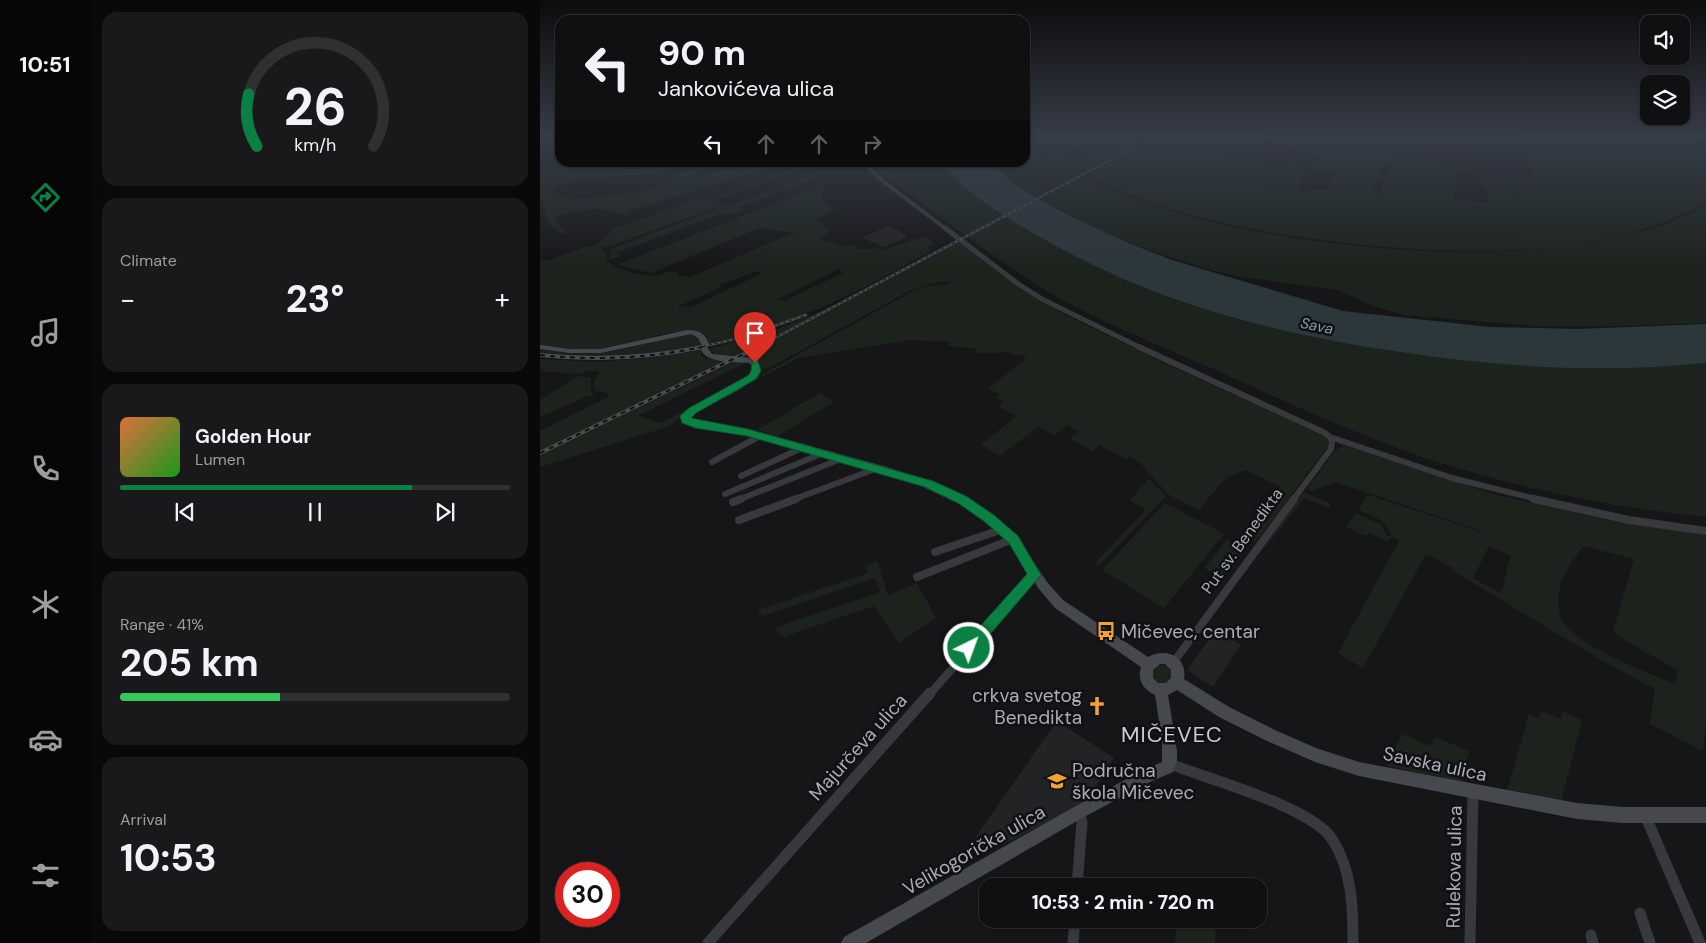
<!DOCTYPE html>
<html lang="en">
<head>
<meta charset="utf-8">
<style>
	body { margin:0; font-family:"DM Sans",sans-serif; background:#19191b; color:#f1f3f6; height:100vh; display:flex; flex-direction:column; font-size:19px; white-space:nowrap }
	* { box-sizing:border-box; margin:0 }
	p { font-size:16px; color:#9c9d9f }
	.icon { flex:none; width:28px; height:28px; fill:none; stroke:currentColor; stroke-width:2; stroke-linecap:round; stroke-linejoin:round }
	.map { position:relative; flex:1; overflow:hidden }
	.sheet { display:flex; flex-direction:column; gap:12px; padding:12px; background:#09090a; width:450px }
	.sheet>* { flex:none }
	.guide { position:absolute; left:15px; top:15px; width:475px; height:152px; border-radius:15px; box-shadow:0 1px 4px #0004,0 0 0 1px #303032; background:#101012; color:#f1f3f6; overflow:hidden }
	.fabs { position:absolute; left:1100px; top:15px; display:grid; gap:10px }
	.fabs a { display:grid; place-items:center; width:50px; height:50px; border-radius:10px; background:#101012; box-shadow:0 1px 4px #0004,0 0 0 1px #303032; font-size:25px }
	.speed { position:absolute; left:15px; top:862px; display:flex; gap:10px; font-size:25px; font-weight:700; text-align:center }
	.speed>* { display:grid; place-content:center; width:65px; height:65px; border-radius:50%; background:#101012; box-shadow:0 1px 4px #0004,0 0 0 1px #303032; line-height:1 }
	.speed .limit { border:8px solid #d22; background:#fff; color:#111 }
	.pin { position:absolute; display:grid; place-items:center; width:42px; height:42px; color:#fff; margin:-51px -21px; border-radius:50% 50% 50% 0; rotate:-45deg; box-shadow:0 0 5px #0007 }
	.pin .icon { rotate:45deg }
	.me { position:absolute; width:55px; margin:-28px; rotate:42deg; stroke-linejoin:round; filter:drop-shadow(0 0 4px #0008) }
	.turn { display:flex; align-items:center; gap:18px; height:105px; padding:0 20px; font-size:22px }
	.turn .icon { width:65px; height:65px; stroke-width:2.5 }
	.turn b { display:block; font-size:35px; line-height:42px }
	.lanes { display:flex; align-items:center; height:48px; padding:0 20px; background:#0003; justify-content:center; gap:25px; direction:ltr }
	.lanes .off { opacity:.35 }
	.big { font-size:38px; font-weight:700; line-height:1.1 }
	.sheet .tile { flex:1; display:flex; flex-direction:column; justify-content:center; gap:8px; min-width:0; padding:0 18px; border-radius:15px; background:#19191b }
	.sheet .dial { align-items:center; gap:0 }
	.dial svg { height:130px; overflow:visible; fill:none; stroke:#303032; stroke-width:7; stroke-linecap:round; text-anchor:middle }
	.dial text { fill:#f1f3f6; stroke:none }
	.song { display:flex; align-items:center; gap:15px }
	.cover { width:60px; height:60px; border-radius:8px; background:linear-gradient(135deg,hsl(20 70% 55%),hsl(120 70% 35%)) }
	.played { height:5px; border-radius:2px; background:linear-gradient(90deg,#0b8043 75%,#303032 75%) }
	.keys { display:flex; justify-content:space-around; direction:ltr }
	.heat { display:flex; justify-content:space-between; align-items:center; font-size:28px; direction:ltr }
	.charge { height:8px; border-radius:4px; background:linear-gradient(90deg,#34c759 41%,#303032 0) }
	.trip { position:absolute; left:439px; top:878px; width:288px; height:50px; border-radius:15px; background:#101012; box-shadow:0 1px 4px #0004,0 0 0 1px #303032; font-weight:700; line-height:50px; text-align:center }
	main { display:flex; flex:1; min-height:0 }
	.tab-bar { display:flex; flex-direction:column; width:90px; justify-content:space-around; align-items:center; background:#060607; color:#9c9d9f }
	.tab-bar .icon { width:35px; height:35px }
	.tab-bar .selected { color:#0b8043 }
	.tab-bar b { font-size:22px; color:#f1f3f6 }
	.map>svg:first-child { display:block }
	.built { fill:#222325 }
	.green { fill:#1c231d; fill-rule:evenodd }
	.water { fill:#2c373c }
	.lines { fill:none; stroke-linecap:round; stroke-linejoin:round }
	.street-far4 { stroke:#37393d; stroke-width:4 }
	.street-far3 { stroke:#37393d; stroke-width:5 }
	.street-far2 { stroke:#37393d; stroke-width:6 }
	.street-far1 { stroke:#37393d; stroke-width:8 }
	.street { stroke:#37393d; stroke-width:11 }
	.secondary { fill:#45484d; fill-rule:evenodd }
	.rail-far1-casing { stroke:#4a4d52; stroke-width:2.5 }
	.rail-casing { stroke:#4a4d52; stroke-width:4 }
	.rail-far1 { stroke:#111113; stroke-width:1; stroke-dasharray:3; stroke-linecap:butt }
	.rail { stroke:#111113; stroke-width:2; stroke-dasharray:5; stroke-linecap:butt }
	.route { fill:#0b8043; stroke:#07532c }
	.labels { text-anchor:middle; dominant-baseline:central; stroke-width:5; stroke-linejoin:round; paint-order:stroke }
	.far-water-label { font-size:15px; font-style:italic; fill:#80a0b3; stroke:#111113 }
	.street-label { font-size:16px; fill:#a8afb8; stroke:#111113 }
	.near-poi-label { font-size:19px; fill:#a8afb8; stroke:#111113; text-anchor:start }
	.near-street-label { font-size:19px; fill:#a8afb8; stroke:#111113 }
	.near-quarter-label { font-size:22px; letter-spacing:1px; fill:#c9cdd4; stroke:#111113 }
</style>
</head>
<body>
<main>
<nav class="tab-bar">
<b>10:51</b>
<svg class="icon selected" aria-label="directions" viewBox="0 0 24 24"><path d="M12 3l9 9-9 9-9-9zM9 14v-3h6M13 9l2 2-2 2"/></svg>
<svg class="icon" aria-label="music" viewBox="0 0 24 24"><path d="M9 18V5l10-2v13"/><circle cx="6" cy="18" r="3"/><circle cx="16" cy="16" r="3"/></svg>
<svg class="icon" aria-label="phone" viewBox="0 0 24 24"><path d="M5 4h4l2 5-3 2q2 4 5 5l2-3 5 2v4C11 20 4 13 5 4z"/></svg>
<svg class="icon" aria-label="climate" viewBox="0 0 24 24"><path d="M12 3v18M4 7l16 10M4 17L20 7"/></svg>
<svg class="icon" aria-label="car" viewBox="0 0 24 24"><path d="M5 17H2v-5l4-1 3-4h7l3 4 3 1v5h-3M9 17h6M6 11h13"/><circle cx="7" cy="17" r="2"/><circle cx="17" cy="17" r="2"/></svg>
<svg class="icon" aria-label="filters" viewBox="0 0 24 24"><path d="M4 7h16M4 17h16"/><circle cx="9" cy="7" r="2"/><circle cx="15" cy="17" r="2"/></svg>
</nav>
<section class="sheet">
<div class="tile dial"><svg viewBox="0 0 100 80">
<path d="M14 69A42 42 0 1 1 86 69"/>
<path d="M14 69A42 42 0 0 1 9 37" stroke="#0b8043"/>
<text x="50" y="56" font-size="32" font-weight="700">26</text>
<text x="50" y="72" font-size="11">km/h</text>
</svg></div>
<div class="tile"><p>Climate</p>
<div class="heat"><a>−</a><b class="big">23°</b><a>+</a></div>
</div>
<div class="tile">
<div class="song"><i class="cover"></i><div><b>Golden Hour</b><p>Lumen</p></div></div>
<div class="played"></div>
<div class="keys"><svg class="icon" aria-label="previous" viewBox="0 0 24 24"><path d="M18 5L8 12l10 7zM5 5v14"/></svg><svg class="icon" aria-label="pause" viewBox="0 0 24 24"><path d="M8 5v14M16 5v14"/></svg><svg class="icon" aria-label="next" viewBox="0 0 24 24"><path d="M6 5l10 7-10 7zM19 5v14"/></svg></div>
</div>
<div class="tile"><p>Range · 41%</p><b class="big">205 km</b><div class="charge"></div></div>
<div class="tile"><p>Arrival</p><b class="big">10:53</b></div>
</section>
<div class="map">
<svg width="1166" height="943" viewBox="0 0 1166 943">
	<rect width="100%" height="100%" fill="#161618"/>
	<g class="built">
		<polygon points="348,226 360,231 367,237 345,247 322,238"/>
		<polygon points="676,630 701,645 673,687 647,670"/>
		<polygon points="517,721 574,758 544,804 444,854 435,838"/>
	</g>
	<g class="green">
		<path d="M 485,136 L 508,136 L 583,145 L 585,143 L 525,136 L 542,136 L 587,141 L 591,139 L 567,136 L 611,136 L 540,173 L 503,150 ZM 495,141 L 495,140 L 571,151 L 566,153 L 554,151 L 553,155 L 548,157 L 513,152 L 510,146 Z"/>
		<path d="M 618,136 L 690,136 L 684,139 L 692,147 L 688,149 L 692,152 L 685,154 L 687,156 C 708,152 708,156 728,161 L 726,168 L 787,158 L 771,155 L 758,149 L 749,150 L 746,149 L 770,145 L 754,136 L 777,136 L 807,144 L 811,147 L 876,157 L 874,153 L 839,136 L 845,136 L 889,159 L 922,167 L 945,176 L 990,200 L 949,176 L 993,178 L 989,163 L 992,152 L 930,149 L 937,145 L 919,142 L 940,143 L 936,136 L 925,136 L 1117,136 L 1166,146 L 1166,202 C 1064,262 914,256 800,242 C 714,232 631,216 552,179 L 556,174 L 551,172 ZM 843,165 L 850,166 L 840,194 L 832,194 ZM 773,166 L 771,172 L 796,169 L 787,190 L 757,189 L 767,167 ZM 917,170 L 940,177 L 941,186 L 946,187 L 948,203 L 914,199 Z"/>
		<path d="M 485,139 C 517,162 550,182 587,196 C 655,223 728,235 800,244 C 889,254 978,257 1067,239 C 1102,232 1135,224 1166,205 L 1166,323 L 1079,326 L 994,326 L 862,315 L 836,307 L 797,290 L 696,276 L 663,268 L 586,242 L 528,215 L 488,193 L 466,177 L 453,163 L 485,162 Z"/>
		<path d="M 40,163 L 144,163 C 137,165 130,170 122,171 C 87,179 50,173 17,186 L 13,192 L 33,199 L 100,193 L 159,166 L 174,163 L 190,163 L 158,171 L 148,178 L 215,163 L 243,163 L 91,211 L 90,214 L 86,216 C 64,205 37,209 14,218 L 21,227 L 29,233 L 25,234 C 9,227 3,221 5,204 L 0,199 L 0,170 Z"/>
		<path d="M 329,163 L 402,163 C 409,170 415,180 424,187 C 449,208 480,226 509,242 C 628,310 762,340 897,357 C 986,368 1077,372 1166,363 L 1166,517 C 1078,508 988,490 904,464 C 823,438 746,402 669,367 C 609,341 545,316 489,280 C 439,247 391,209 342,174 Z"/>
		<polygon points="259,167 262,168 173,201 189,206 271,175 274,178 199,207 204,209 188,215 181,214 76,253 81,256 70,260 69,258 71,254 68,250 178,209 175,208 65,248 57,244 72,229 163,197 167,200"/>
		<path d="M 280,186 L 283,191 L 282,202 L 295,210 L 277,219 L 290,230 L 281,239 L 308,247 L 311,245 L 317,246 L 315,249 L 331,249 L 335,247 L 341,250 L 386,236 L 394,244 L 387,247 L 392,250 C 322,291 248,328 168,343 L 166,334 C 143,322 89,347 61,349 C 41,351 20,348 0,346 L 0,260 C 11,263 41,245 58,245 L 67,254 L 67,261 C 77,269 103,277 116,276 C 125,275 129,269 139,272 L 136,275 L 150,277 L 253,233 L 220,228 L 111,273 L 76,265 ZM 299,269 L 303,273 L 244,301 L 238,299 ZM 216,271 L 221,274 L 151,307 L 138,306 L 182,287 L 180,285 Z"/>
		<path d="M 419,241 L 503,302 L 528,316 L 615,359 L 781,434 L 788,440 L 789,445 L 716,542 L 706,536 L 740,487 L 706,470 L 687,477 L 658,510 L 628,494 L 600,463 L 589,456 L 586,459 L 559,445 L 553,451 L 530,439 L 539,431 L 528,425 L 515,435 L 498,427 L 460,456 L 441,445 L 476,416 L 458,406 L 463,401 L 456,397 L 459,394 L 448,388 L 486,359 L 481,354 L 477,356 L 466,351 L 463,353 L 438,353 L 437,350 C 427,346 417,348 406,345 L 411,342 L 370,340 L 259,358 L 177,400 L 176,400 L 375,290 L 382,287 L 409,284 L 410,281 L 393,283 L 371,290 L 229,368 L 221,370 L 219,362 L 203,357 Z"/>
		<polygon points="287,309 198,356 177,355 168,350 169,349 235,330"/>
		<path d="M 149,334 L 158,336 L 162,345 C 109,355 53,361 0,353 L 0,349 C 24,353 49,356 73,351 C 99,346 123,337 149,334 Z"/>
		<polygon points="161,350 161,356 165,358 190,360 0,451 0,431 68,397 68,393 55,391 54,380 60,372 47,370 41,374 0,371 0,359 59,362 106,358"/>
		<polygon points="196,361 207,362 98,416 120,423 151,407 130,426 0,467 0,455"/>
		<polygon points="37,376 51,378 51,391 55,396 48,396 0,417 0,400"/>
		<polygon points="280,393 294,402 238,436 217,430"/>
		<path d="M 803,445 L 950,493 L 1077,522 L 1166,535 L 1166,722 L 1163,751 L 1110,724 L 1115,689 C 1045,653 979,610 912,570 L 913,568 L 886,554 L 823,668 L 798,653 L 859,541 L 851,537 L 848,542 L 829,533 L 826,536 L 806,527 L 816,513 L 842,525 L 847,536 L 851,536 C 849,521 831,515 818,510 L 828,495 L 944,533 L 941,531 L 796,482 L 772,491 L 767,489 L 794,452 ZM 949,546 L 970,556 L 963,588 L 960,593 L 933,578 ZM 1043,546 L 1094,559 L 1073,632 L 1103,651 L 1138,670 L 1135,684 C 1105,671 1039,648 1022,620 C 1017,610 1018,596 1020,586 C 1023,572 1036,557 1043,546 Z"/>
		<polygon points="609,479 626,496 558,567 554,564 606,510 590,500"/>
		<polygon points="764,492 791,504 789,508 764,498 726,547 725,546"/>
		<polygon points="625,503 684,534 624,608 562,570"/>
		<polygon points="687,540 705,550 683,579 664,568"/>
		<polygon points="337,561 348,595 377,583 396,618 359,643 334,606 243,637 234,628 340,592 335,578 223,616 217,610 328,573 326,566"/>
		<circle cx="622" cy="675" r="10"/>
		<polygon points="1002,711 1021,719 1023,711 1042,720 1021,802 967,792 989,714 999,719"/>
		<polygon points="862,734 890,746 895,737 929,751 921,782 847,766"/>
		<polygon points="638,919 676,920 675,943 635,943"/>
	</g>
	<path class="water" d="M 402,163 L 453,163 L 466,177 L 488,193 L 528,215 L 586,242 L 632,260 L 803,311 L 950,327 L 1037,329 L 1166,324 L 1166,363 C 1072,373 975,368 881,355 C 752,338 623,307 509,242 C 480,226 449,208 424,187 C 415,180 409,170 402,163 Z"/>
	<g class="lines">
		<polyline class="street-far4" points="323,162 344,182 406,229"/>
		<polyline class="street-far3" points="405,228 477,283 502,299 601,348"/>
		<g class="street-far2">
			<polyline points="599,347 783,432 790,437 912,478 1000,500"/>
			<polyline points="172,462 220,436"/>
			<polyline points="201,476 264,447"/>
			<polyline points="185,494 283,453"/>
			<polyline points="198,500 303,458"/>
			<polyline points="252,500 338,468"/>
			<polyline points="753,500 791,449 792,442 790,437"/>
		</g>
		<g class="street-far1">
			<polyline points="994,499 1089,520 1166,531"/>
			<polyline points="193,502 201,499"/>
			<polyline points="199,520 256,499"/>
			<polyline points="395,552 463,529"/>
			<polyline points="377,577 473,539"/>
			<polyline points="633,663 754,499"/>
			<polyline points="389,695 495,575"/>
		</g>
		<g class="street">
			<path d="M 630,764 C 668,779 772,807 792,839 C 812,869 813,908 813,943"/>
			<polyline points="1105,815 1160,943"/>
			<polyline points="537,886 542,822 539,812"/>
			<polyline points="1100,913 1110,943"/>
			<polyline points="1051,935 1053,943"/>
			<polyline points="168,943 390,693"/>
			<polyline points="533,943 535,919"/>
			<polyline points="930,943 933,792"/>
		</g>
		<path class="secondary" d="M 147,330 C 159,330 166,333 169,345 L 167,347 L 172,354 L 211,358 L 220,365 C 220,388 166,402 150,418 L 151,419 L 231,435 L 347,467 L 390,481 L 428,499 L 447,511 L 475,534 L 507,582 L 523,600 L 608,657 C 626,647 648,657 644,679 L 689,707 L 737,731 L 776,748 L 819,762 L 1037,803 L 1083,807 L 1166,807 L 1166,823 L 1083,823 L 1037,819 L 819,776 L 775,762 L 727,741 L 679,717 L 637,690 L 628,695 L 637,751 L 637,760 L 633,772 L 610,782 L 544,817 L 326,943 L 301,943 L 304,937 L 534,807 L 600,772 L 622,762 L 622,741 L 615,695 C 603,690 597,679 601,667 L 515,608 L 499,589 L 467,540 L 440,517 L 421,505 L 383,487 L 344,473 L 231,441 L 201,434 L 155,427 L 144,423 L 140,417 C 154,399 212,385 212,366 L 209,363 C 196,362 164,363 161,349 L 163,347 L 158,338 L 151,334 L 61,353 L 29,353 L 0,349 L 0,345 L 29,349 L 61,349 ZM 620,664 L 625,664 L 631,670 L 631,678 L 626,683 L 618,683 L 613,678 L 613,670 Z"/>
		<g class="rail-far1-casing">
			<g id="rail-far1">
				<polyline points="157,348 203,337 266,315"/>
				<polyline points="216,348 615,136"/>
			</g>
		</g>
		<g class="rail-casing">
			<g id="rail">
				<path d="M 0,355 C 56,361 108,358 163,347"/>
				<polyline points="0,453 218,347"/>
			</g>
		</g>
		<use href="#rail-far1" class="rail-far1"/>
		<use href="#rail" class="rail"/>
	</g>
	<linearGradient id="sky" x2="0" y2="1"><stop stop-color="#0c0c0d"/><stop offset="0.51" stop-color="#363c48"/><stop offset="1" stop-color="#363c48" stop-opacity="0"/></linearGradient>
	<rect width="1166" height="268" fill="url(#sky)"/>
	<polygon class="route" points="212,361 218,361 221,371 216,379 156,413 151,418 208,429 393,481 426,496 454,515 478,536 501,575 434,653 429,655 424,653 422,648 424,644 487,574 469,543 445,522 418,503 385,487 207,436 155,428 142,423 140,416 149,408 209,375 211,371"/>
	<defs>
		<g id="bus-bare" transform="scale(1.5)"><path d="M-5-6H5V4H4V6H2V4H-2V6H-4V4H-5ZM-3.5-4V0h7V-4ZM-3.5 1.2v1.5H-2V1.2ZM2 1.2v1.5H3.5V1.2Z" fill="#f1a135" stroke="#111113" stroke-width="2.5" paint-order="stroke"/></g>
		<g id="church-bare" transform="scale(1.5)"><path d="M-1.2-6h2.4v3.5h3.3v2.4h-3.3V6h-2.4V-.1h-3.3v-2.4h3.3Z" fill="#f1a135" stroke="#111113" stroke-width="2.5" paint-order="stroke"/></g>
		<g id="school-bare" transform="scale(1.5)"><path d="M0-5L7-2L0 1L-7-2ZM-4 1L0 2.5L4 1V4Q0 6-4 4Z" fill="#f1a135" stroke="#111113" stroke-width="2.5" paint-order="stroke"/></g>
	</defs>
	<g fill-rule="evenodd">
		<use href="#bus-bare" x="566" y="631"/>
		<use href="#church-bare" x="557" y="706"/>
		<use href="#school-bare" x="517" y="781"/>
	</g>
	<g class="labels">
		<g class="far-water-label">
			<text transform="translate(777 326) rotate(12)">Sava</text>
		</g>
		<g class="street-label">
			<text transform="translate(702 541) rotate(-54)">Put sv. Benedikta</text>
		</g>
		<g class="near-poi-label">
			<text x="581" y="631">Mičevec, centar</text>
			<text x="542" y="695" text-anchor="end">crkva svetog<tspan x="542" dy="22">Benedikta</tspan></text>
			<text x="532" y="770">Područna<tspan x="532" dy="22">škola Mičevec</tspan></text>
		</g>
		<g class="near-street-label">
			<text transform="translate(318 747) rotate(-48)">Majurčeva ulica</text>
			<text transform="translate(895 764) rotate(12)">Savska ulica</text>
			<text transform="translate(434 850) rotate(-30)">Velikogorička ulica</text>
			<text transform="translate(914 867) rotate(-89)">Rulekova ulica</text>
		</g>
		<g class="near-quarter-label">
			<text x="632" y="734">MIČEVEC</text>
		</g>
	</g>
</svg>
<div class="fabs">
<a><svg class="icon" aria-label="sound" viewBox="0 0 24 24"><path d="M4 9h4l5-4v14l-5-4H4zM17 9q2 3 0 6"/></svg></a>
<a><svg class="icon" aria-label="layers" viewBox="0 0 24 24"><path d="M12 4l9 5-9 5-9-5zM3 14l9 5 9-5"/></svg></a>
</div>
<div class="speed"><div class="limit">30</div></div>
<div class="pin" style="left:215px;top:363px;background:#d93025"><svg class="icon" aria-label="arrive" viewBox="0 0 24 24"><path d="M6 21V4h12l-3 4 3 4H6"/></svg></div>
<svg class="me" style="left:429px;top:648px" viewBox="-20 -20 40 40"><circle r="17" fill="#0b8043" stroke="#fff" stroke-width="3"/><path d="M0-11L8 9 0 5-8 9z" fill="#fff"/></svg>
<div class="trip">10:53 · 2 min · 720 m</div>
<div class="guide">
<div class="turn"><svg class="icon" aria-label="left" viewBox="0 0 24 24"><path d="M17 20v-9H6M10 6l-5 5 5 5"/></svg><div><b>90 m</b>Jankovićeva ulica</div></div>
<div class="lanes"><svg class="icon" aria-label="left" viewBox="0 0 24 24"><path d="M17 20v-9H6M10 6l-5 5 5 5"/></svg><svg class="icon off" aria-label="ahead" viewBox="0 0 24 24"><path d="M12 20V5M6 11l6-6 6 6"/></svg><svg class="icon off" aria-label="ahead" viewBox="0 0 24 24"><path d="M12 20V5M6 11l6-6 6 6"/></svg><svg class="icon off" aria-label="right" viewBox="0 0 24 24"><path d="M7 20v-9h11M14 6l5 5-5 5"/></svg></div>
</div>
</div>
</main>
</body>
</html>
